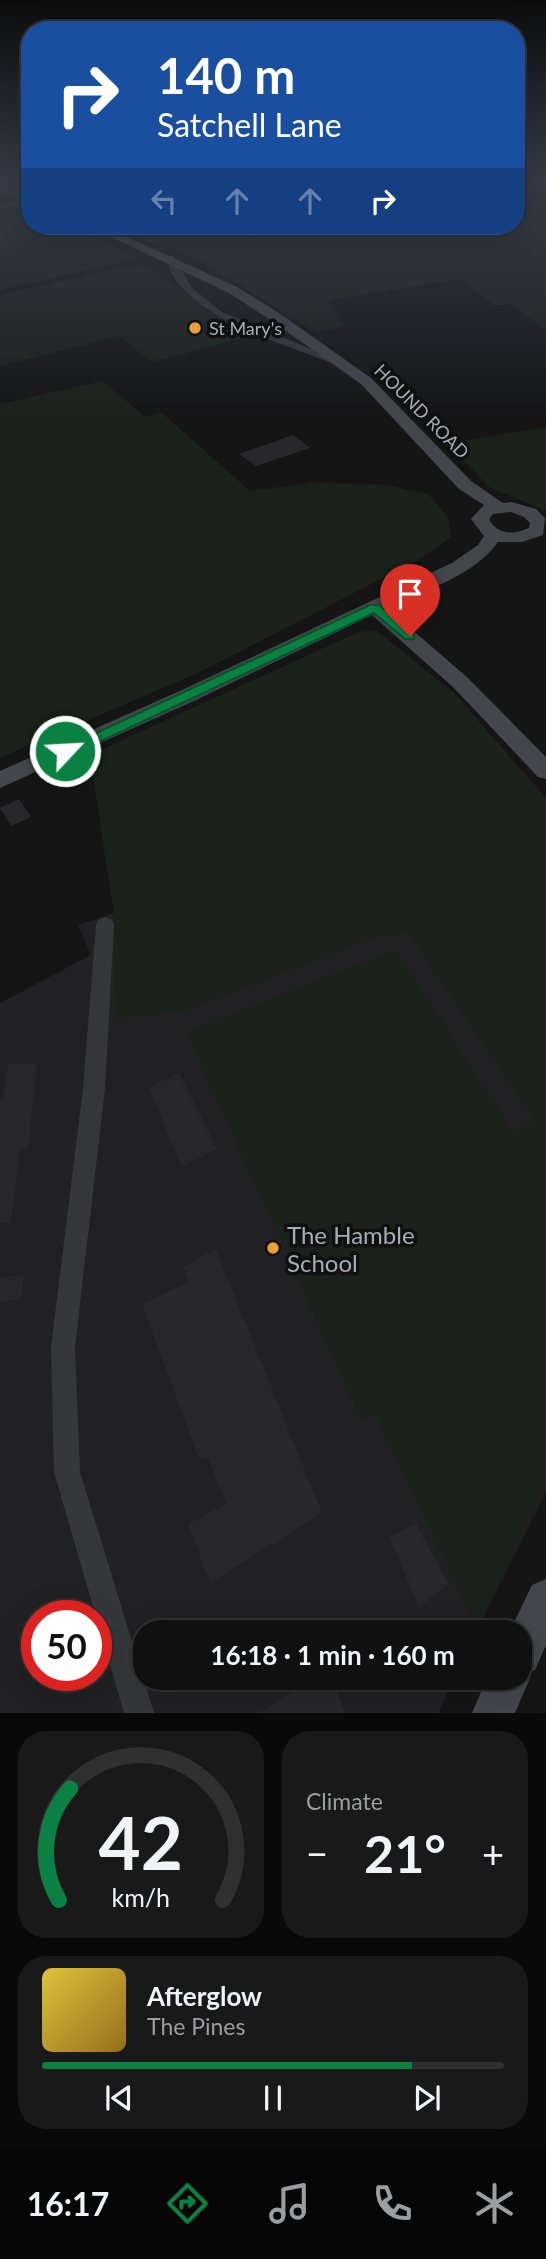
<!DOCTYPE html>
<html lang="en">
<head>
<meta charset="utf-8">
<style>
	body { margin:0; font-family:Lato,sans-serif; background:#191919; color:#f1f3f6; height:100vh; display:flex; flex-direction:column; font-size:26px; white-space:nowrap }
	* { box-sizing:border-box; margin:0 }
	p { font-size:23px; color:#9c9d9f }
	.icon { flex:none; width:38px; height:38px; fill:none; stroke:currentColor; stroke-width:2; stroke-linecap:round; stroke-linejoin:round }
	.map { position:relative; height:1713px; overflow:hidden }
	.side { display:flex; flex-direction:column; gap:18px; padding:18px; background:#090909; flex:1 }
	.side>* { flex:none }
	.top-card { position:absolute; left:21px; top:21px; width:504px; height:214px; border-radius:28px; box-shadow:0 7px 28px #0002,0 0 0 2px #303030; background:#1a4fa0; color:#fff; overflow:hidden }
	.speed { position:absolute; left:21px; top:1600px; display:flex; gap:14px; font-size:35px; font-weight:700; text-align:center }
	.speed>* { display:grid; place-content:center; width:91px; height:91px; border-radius:50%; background:#101010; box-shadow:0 7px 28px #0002,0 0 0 2px #303030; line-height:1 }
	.speed .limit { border:10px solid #d22; background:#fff; color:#111 }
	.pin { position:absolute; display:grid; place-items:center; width:60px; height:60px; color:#fff; margin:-72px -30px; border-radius:50% 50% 50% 0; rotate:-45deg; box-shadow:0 0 7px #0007 }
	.pin .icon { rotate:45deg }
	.me { position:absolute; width:77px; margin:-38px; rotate:65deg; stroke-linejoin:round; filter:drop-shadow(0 0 5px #0008) }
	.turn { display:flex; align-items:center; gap:24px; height:147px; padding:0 21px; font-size:32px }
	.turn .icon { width:91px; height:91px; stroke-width:2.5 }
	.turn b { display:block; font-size:49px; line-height:60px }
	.lanes { display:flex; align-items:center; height:66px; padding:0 21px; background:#0003; justify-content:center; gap:35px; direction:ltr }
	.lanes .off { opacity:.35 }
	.big { font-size:52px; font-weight:700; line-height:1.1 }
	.side .card { flex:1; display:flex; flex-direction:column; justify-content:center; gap:10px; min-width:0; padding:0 24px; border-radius:28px; background:#191919 }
	.side .dial { align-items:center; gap:0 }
	.dial svg { height:182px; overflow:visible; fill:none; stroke:#303030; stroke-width:7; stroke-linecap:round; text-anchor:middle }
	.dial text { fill:#f1f3f6; stroke:none }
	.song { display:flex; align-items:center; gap:21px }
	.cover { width:84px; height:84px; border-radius:10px; background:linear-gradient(135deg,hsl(50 70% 55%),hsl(40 70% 35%)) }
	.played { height:7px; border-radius:4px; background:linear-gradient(90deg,#0b8043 80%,#303030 80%) }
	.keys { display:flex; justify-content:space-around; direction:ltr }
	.heat { display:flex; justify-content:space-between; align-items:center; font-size:38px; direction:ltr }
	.side .tiles { flex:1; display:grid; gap:18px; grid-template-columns:1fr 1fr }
	.card:last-child { grid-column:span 2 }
	.trip { position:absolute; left:133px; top:1620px; width:399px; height:70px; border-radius:28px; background:#101010; box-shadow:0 7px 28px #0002,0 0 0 2px #303030; font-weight:700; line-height:70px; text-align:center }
	.dock { display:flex; height:112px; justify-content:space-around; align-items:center; background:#060606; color:#9c9d9f }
	.dock .icon { width:49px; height:49px }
	.dock .selected { color:#0b8043 }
	.dock b { font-size:32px; color:#f1f3f6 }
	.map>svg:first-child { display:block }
	.built { fill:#212123; fill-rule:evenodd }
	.green { fill:#1b211b }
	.building { fill:#28282a }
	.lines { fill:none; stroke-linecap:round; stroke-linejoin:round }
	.street { fill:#36373b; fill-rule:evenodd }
	.secondary { fill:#44464b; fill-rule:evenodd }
	.route { fill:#0b8043; stroke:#07532c; stroke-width:2 }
	.poi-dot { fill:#e99f3a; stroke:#101011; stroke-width:2.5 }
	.labels { text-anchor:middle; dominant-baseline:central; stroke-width:7; stroke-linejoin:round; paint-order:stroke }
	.far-poi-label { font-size:18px; fill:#a7adb6; stroke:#101011; text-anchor:start }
	.far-street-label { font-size:18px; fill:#a7adb6; stroke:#101011 }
	.near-poi-label { font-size:24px; fill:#a7adb6; stroke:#101011; text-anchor:start }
</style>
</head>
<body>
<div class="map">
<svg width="546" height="1713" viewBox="0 0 546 1713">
	<rect width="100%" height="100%" fill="#151516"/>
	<path class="built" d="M 371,631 L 379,633 L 453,692 L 546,798 L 546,1492 L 475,1633 L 145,1633 L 145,1678 L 452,1678 L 439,1713 L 0,1713 L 0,1003 L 91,955 L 78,925 L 114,913 L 90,755 L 359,632 ZM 37,1615 L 96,1615 L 96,1675 L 37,1675 Z"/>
	<g class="green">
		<polygon points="516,178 546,178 546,331 512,304 495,306 460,279 329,300 345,326 316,333 199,260 114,226 516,226"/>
		<polygon points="16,206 30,212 30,226 63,226 141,258 0,290 0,208"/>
		<polygon points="142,263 250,336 152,362 119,336 0,366 0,295"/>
		<polygon points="103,381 145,417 161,412 250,491 315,482 385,485 428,494 448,517 451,537 420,559 202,671 0,758 0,404"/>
		<polygon points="546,427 546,511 489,487 447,443"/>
		<polygon points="371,631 379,633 453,692 546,798 546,1486 477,1629 376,1414 362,1421 187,1032 396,950 513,1132 535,1122 407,931 394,936 380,935 185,1011 115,1018 114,913 90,755 359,632"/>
	</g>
	<g class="building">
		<polygon points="293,435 310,448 256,466 239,454"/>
		<polygon points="19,799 31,817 11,826 0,808"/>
		<polygon points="37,1063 28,1149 20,1149 11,1223 0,1222 0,1098 3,1098 8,1064"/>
		<polygon points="179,1073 217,1149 181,1167 149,1087"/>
		<polygon points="216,1249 322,1513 210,1583 188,1524 226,1504 208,1457 199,1459 142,1304 189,1282 183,1267"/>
		<polygon points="24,1275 21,1300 0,1301 0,1277"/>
		<polygon points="416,1523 448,1584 419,1607 389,1537"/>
		<polygon points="317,1678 332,1678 345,1713 259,1713"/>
	</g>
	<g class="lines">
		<g class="street">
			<polygon points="30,198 30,202 0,208 0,204"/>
			<path d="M 167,256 L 173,256 L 192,288 L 222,312 L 338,360 L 329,362 C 285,344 171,312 167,256 Z"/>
			<polygon points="105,917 112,920 114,925 105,1088 75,1347 80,1472 154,1713 124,1713 54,1472 51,1347 83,1088 96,925 98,920"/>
		</g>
		<g class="secondary">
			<polygon points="0,185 30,196 30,203 0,192"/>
			<path d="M 88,226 L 103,226 L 237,287 L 279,313 L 371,378 L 471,481 L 503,503 L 512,502 L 536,509 L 545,518 L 543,535 L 522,542 L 498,542 C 474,576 423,591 387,608 L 468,678 L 546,757 L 546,779 L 538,777 L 454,688 L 372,615 L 196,700 L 0,788 L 0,771 L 182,690 L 452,563 L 478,545 L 484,536 L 471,519 L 484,505 L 459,489 L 361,384 L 269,319 L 229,293 ZM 511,512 L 524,517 L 530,523 L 529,528 C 514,535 497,535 489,519 L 493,514 Z"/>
			<polygon points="546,1579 546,1645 535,1670 528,1673 530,1678 515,1713 472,1713 487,1678 520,1678 520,1633 509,1633 532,1585"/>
		</g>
	</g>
	<linearGradient id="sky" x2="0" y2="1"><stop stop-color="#0c0c0c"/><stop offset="0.43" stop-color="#353b47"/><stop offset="1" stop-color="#353b47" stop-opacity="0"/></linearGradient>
	<rect width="546" height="418" fill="url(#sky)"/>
	<polygon class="route" points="370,605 379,605 414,633 414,639 405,639 374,613 71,755 65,756 58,751"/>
	<g class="poi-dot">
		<circle cx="195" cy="328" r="7"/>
		<circle cx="273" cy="1248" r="7"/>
	</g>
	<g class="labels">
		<g class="far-poi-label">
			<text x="209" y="328">St Mary's</text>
		</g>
		<g class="far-street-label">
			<text transform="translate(422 411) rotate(45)">HOUND ROAD</text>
		</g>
		<g class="near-poi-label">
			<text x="287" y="1234">The Hamble<tspan x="287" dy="28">School</tspan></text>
		</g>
	</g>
</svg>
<div class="speed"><div class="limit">50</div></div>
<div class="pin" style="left:410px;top:636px;background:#d93025"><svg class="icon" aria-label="arrive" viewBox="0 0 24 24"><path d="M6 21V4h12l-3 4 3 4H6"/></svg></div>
<svg class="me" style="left:65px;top:751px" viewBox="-20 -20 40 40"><circle r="17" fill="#0b8043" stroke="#fff" stroke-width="3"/><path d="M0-11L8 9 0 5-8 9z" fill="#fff"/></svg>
<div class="trip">16:18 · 1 min · 160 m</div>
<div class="top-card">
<div class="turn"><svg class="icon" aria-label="right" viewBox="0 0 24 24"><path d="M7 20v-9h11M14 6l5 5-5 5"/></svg><div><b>140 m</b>Satchell Lane</div></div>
<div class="lanes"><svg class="icon off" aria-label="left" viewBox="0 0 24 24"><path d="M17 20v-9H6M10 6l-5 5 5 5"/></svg><svg class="icon off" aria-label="ahead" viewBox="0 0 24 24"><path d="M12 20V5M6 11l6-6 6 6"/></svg><svg class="icon off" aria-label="ahead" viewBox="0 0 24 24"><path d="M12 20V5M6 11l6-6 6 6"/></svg><svg class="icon" aria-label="right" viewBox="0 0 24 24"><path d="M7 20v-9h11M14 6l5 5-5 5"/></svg></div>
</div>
</div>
<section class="side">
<div class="tiles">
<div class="card dial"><svg viewBox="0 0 100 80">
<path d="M14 69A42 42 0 1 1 86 69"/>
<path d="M14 69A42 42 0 0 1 19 20" stroke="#0b8043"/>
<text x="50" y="56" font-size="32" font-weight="700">42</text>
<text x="50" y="72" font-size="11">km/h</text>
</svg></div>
<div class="card"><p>Climate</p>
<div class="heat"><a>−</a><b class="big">21°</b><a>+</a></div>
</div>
<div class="card">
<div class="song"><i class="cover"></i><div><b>Afterglow</b><p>The Pines</p></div></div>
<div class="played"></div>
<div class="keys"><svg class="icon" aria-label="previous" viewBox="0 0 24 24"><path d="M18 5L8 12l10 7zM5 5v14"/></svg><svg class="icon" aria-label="pause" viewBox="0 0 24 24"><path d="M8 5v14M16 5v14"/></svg><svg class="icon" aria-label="next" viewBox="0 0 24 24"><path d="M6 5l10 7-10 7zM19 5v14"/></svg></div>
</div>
</div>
</section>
<nav class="dock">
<b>16:17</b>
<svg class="icon selected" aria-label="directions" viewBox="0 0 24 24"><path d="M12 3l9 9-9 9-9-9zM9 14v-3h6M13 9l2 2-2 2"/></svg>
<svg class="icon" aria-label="music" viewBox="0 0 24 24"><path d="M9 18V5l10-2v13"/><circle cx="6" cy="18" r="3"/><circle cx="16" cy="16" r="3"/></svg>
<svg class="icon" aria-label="phone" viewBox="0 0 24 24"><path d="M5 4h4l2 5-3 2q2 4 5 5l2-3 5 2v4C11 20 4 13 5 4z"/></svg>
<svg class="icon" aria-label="climate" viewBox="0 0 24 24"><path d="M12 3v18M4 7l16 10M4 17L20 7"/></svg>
</nav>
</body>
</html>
